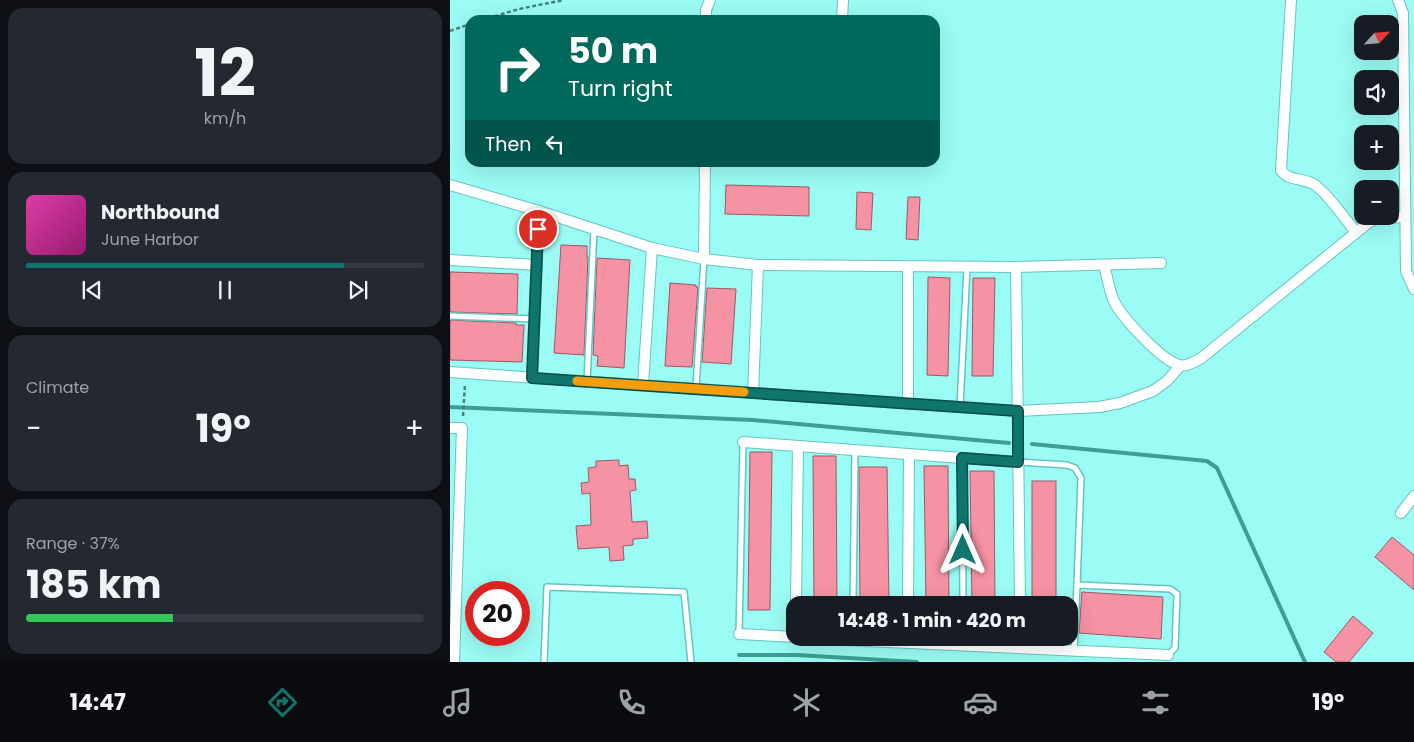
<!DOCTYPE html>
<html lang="en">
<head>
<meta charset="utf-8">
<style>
	body { margin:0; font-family:Poppins,sans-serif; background:#242831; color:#f1f3f6; height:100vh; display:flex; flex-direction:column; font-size:19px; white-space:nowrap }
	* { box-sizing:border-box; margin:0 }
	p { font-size:16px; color:#9ea1a6 }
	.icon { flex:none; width:28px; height:28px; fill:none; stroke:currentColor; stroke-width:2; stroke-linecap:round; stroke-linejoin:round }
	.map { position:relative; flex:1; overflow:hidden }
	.drawer { display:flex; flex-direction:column; gap:8px; padding:8px; background:#0d0f14; width:450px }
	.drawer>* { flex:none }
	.hud { position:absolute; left:15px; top:15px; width:475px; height:152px; border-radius:15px; box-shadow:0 5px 20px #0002; background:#00695c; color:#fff; overflow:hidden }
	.needle { width:32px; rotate:64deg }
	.tools { position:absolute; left:904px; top:15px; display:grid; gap:10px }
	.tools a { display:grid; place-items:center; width:45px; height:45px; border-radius:10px; background:#171b24; box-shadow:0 5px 20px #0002; font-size:25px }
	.speed { position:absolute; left:15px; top:581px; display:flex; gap:10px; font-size:25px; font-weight:700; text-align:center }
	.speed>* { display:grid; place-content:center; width:65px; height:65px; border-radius:50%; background:#171b24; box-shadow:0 5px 20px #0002; line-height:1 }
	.speed .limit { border:8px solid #d22; background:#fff; color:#111 }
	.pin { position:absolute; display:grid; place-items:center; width:42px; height:42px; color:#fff; margin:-21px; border:2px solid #fff; border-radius:50%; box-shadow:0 1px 5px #0007 }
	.me { position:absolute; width:55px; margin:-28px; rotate:0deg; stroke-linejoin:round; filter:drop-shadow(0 0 4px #0008) }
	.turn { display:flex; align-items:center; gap:18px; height:105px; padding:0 20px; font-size:22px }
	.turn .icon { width:65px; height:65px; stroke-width:2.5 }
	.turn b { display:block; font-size:35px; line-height:42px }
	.then { display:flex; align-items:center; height:48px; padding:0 20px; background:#0003; gap:10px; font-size:19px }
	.big { font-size:38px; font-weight:700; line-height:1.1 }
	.drawer .widget { flex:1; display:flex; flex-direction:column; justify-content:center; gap:8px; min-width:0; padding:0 18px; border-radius:15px; background:#242831 }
	.drawer .dial { align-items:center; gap:0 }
	.dial b { font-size:65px; line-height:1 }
	.song { display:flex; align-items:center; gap:15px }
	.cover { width:60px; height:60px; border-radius:8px; background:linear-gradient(135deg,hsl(320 70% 55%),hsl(320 70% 35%)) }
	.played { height:5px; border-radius:2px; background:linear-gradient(90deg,#0f766e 80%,#363941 80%) }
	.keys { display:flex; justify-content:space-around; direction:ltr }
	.heat { display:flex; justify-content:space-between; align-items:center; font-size:28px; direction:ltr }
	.charge { height:8px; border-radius:4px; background:linear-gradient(90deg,#34c759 37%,#363941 0) }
	.trip { position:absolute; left:336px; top:596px; width:292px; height:50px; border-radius:15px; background:#171b24; box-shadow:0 5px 20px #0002; font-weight:700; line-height:50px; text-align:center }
	.tab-bar { display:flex; height:80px; justify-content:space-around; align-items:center; background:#090b0e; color:#9ea1a6 }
	.tab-bar .icon { width:35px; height:35px }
	.tab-bar .active { color:#0f766e }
	.tab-bar b { font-size:22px; color:#f1f3f6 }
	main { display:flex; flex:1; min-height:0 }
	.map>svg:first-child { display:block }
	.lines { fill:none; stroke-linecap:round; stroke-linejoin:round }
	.stream { stroke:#3e9e97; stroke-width:4 }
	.building { fill:#f592a3; stroke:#9e5864 }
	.service-casing { stroke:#64c6bf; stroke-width:8 }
	.minor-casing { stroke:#64c6bf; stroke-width:12 }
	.path { stroke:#4a817c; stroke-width:2.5; stroke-dasharray:4 2.5; stroke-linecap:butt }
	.service { stroke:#fff; stroke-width:5 }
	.minor { stroke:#fff; stroke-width:10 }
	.route-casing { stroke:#0a4d48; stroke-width:12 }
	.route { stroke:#0f766e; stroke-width:9 }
	.slow { stroke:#f59e0b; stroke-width:9 }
</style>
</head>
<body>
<main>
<section class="drawer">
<div class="widget dial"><b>12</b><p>km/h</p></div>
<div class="widget">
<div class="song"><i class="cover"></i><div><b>Northbound</b><p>June Harbor</p></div></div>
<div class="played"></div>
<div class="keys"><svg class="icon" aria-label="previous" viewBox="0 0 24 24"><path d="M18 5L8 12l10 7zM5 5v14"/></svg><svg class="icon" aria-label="pause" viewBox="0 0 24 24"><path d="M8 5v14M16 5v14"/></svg><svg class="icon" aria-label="next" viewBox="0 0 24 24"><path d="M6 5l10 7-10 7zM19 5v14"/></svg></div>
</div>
<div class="widget"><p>Climate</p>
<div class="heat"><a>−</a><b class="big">19°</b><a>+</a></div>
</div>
<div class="widget"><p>Range · 37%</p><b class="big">185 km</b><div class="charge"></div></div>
</section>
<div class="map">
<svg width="964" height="662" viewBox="0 0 964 662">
	<rect width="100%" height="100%" fill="#9afcf4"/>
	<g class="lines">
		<g class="stream">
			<polyline points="0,407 303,420 559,443"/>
			<polyline points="582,444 757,461 767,468 855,662"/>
			<polyline points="289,655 347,655 467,662"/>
		</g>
	</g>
	<g class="building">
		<polygon points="276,185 359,187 359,216 275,214"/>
		<polygon points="407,192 423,193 421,230 406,229"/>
		<polygon points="458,197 470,197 468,240 456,239"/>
		<polygon points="111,245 137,246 137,257 138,257 134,355 104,353"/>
		<polygon points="147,258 180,260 174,368 147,366 148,356 143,355"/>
		<polygon points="0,272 68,274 67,314 0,312"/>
		<polygon points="478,277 500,278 498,376 477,375"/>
		<polygon points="523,278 545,278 543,376 522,376"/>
		<polygon points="220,283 246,285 246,287 248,287 242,367 215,366"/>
		<polygon points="257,288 286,289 281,364 252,362"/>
		<polygon points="0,320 66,323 66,325 74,325 72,362 0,360"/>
		<polygon points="300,452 322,452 320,610 298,610"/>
		<polygon points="363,456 386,456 387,605 364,605"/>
		<polygon points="169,460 169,466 178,465 179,479 185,479 186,490 180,491 182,522 197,521 198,538 183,539 183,545 173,546 174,560 160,561 159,547 128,549 126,526 141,525 140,493 132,494 131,483 139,482 138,468 146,467 146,461"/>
		<polygon points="474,466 498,466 499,605 476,605"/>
		<polygon points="409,467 437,467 439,604 410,604"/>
		<polygon points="520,471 544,471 545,605 522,605"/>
		<rect x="582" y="481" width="24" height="124"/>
		<polygon points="942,537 964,555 964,590 925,557"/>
		<polygon points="632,592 713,597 711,639 629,633"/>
		<polygon points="903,616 923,633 899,662 886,662 874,652"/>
	</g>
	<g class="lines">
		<g class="service-casing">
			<g id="service">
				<polyline points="0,316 84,319"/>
				<polyline points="137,381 144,230"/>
				<polyline points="246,388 254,259"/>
				<polyline points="510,407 517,267"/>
				<polyline points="512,458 513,605"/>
				<polyline points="569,462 617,465 625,468 631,478 627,585 720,589 727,594 725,648 718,655"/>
				<polyline points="403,605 405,450"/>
				<polyline points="289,634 293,442"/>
				<polyline points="624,651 627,585"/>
				<polyline points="94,662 97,587 234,592 241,662"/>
			</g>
		</g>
		<g class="minor-casing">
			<g id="minor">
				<path d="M 841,0 L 831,170 C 838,182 854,177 865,185 C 881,197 893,217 906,232"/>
				<polyline points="948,0 953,13 956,271 964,289"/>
				<polyline points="256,20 256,10 260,0"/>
				<polyline points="392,20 393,0"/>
				<polyline points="0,185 89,211 202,248 254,259 308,265 566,267 711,263"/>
				<polyline points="254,259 255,162"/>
				<polyline points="0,260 87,265"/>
				<path d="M 654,265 C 657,276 659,288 663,299 C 670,316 711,360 729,365 C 736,367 744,362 750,359 L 918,223 L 928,218 L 955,217"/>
				<polyline points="458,267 458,404"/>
				<polyline points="566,267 570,605"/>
				<polyline points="0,372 568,411 649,407 670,403 703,391 717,381 730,366"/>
				<polyline points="82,377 89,211"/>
				<polyline points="193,385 202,248"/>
				<polyline points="303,393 308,265"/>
				<polyline points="0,428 12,428 4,662"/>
				<polyline points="293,442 568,462"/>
				<polyline points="951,513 964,496"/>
				<polyline points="346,605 348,446"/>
				<polyline points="458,605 459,454"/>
				<polyline points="289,634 345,637"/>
				<polyline points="351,638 718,655"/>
				<polyline points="570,638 570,648"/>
			</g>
		</g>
		<g class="path">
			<polyline points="32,20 69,9 114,0"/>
			<polyline points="0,31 20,24"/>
			<polyline points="13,416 15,384"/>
		</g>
		<use href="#service" class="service"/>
		<use href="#minor" class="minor"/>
	</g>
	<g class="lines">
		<g class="route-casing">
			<polyline id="route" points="88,229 82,378 568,411 568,462 512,458 513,550"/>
		</g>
		<use href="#route" class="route"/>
		<polyline class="slow" points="127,381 294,392"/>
	</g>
</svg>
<div class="tools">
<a><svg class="needle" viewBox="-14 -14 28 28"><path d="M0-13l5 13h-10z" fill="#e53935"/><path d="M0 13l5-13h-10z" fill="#9ea1a6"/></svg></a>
<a><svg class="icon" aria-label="sound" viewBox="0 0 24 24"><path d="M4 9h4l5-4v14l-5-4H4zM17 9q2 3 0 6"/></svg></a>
<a>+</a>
<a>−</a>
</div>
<div class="speed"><div class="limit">20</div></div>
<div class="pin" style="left:88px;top:229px;background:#d93025"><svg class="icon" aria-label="arrive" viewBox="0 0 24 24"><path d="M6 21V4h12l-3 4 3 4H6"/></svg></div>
<svg class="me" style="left:513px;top:550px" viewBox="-20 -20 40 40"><path d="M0-17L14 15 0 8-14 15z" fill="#0f766e" stroke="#fff" stroke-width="4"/></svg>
<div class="trip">14:48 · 1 min · 420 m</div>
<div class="hud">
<div class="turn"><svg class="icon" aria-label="right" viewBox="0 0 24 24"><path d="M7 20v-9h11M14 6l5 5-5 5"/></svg><div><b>50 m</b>Turn right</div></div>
<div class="then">Then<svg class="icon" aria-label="left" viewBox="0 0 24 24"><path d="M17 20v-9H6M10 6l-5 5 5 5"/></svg></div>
</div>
</div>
</main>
<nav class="tab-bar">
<b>14:47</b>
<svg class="icon active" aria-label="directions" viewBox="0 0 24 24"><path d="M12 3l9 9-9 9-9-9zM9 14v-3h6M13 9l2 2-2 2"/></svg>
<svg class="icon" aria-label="music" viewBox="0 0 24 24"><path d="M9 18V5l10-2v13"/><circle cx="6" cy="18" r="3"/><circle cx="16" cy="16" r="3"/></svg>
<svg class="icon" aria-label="phone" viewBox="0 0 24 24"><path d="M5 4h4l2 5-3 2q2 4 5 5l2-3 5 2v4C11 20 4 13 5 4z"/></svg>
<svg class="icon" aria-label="climate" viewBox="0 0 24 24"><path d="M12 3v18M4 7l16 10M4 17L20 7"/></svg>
<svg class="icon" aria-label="car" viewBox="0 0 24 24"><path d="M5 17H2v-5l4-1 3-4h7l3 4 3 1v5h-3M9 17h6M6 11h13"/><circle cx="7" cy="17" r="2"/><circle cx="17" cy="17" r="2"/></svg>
<svg class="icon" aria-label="filters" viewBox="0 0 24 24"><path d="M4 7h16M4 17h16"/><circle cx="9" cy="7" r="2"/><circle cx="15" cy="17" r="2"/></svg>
<b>19°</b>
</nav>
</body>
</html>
